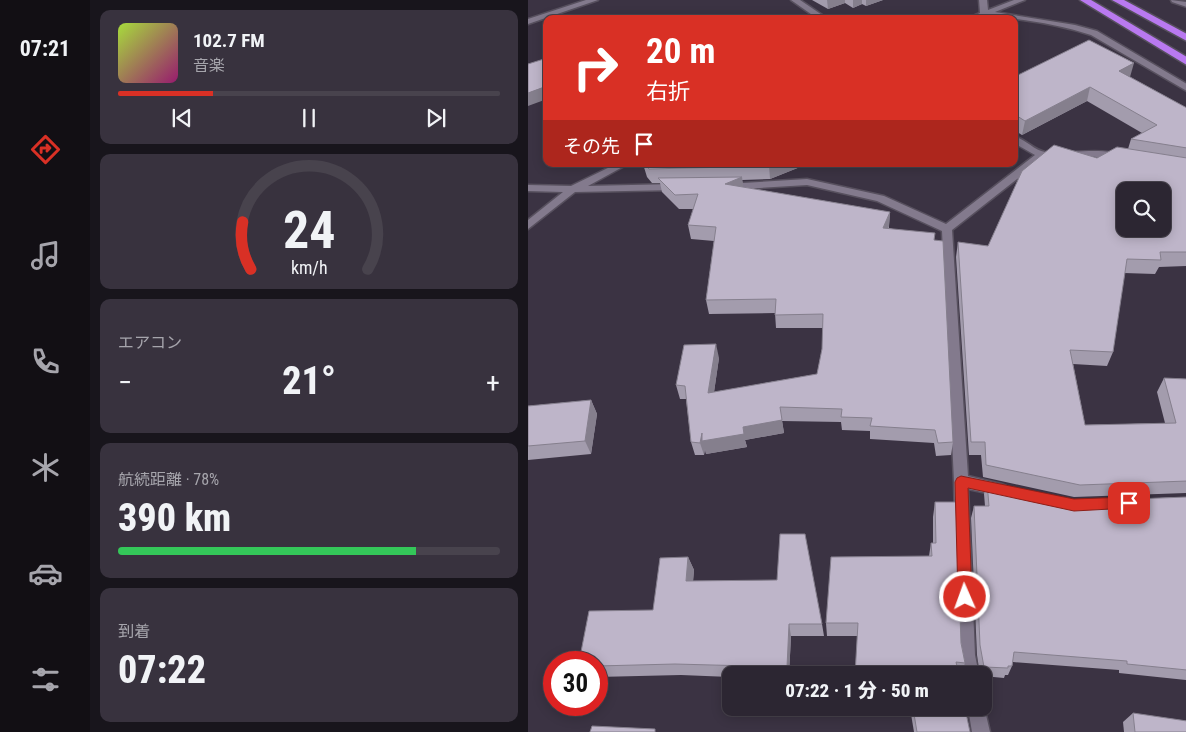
<!DOCTYPE html>
<html lang="ja">
<head>
<meta charset="utf-8">
<style>
	body { margin:0; font-family:"Roboto Condensed","Noto Sans JP",sans-serif; background:#38323e; color:#f1f3f6; height:100vh; display:flex; flex-direction:column; font-size:19px; white-space:nowrap }
	* { box-sizing:border-box; margin:0 }
	p { font-size:16px; color:#a6a5ac }
	.icon { flex:none; width:28px; height:28px; fill:none; stroke:currentColor; stroke-width:2; stroke-linecap:round; stroke-linejoin:round }
	.map { position:relative; flex:1; overflow:hidden }
	.details { display:flex; flex-direction:column; gap:10px; padding:10px; background:#18151c; width:438px }
	.details>* { flex:none }
	.guide { position:absolute; left:15px; top:15px; width:475px; height:152px; border-radius:10px; box-shadow:0 2px 12px #0003,0 0 0 1px #48434d; background:#d93025; color:#fff; overflow:hidden }
	.controls { position:absolute; left:588px; top:182px; display:grid; gap:10px }
	.controls a { display:grid; place-items:center; width:55px; height:55px; border-radius:10px; background:#2c2632; box-shadow:0 2px 12px #0003,0 0 0 1px #48434d; font-size:25px }
	.speed { position:absolute; left:15px; top:651px; display:flex; gap:10px; font-size:25px; font-weight:700; text-align:center }
	.speed>* { display:grid; place-content:center; width:65px; height:65px; border-radius:50%; background:#2c2632; box-shadow:0 2px 12px #0003,0 0 0 1px #48434d; line-height:1 }
	.speed .limit { border:8px solid #d22; background:#fff; color:#111 }
	.pin { position:absolute; display:grid; place-items:center; width:42px; height:42px; color:#fff; margin:-21px; border-radius:10px; box-shadow:0 2px 8px #0006 }
	.me { position:absolute; width:55px; margin:-28px; rotate:358deg; stroke-linejoin:round; filter:drop-shadow(0 0 4px #0008) }
	.turn { display:flex; align-items:center; gap:18px; height:105px; padding:0 20px; font-size:22px }
	.turn .icon { width:65px; height:65px; stroke-width:2.5 }
	.turn b { display:block; font-size:35px; line-height:42px }
	.then { display:flex; align-items:center; height:48px; padding:0 20px; background:#0003; gap:10px; font-size:19px }
	.big { font-size:38px; font-weight:800; line-height:1.1 }
	.details .widget { flex:1; display:flex; flex-direction:column; justify-content:center; gap:8px; min-width:0; padding:0 18px; border-radius:10px; background:#38323e }
	.details .dial { align-items:center; gap:0 }
	.dial svg { height:130px; overflow:visible; fill:none; stroke:#48434d; stroke-width:7; stroke-linecap:round; text-anchor:middle }
	.dial text { fill:#f1f3f6; stroke:none }
	.song { display:flex; align-items:center; gap:15px }
	.cover { width:60px; height:60px; border-radius:8px; background:linear-gradient(135deg,hsl(80 70% 55%),hsl(320 70% 35%)) }
	.played { height:5px; border-radius:2px; background:linear-gradient(90deg,#d93025 25%,#48434d 25%) }
	.keys { display:flex; justify-content:space-around; direction:ltr }
	.heat { display:flex; justify-content:space-between; align-items:center; font-size:28px; direction:ltr }
	.charge { height:8px; border-radius:4px; background:linear-gradient(90deg,#34c759 78%,#48434d 0) }
	.trip { position:absolute; left:194px; top:666px; width:270px; height:50px; border-radius:10px; background:#2c2632; box-shadow:0 2px 12px #0003,0 0 0 1px #48434d; font-weight:800; line-height:50px; text-align:center }
	main { display:flex; flex:1; min-height:0 }
	.menu { display:flex; flex-direction:column; width:90px; justify-content:space-around; align-items:center; background:#120f14; color:#a6a5ac }
	.menu .icon { width:35px; height:35px }
	.menu .selected { color:#d93025 }
	.menu b { font-size:22px; color:#f1f3f6 }
	.map>svg:first-child { display:block }
	.lines { fill:none; stroke-linecap:round; stroke-linejoin:round }
	.minor-casing { stroke:#57505e; stroke-width:3 }
	.highway-casing { stroke:#57505e; stroke-width:3 }
	.minor { fill:#837a8d; fill-rule:evenodd }
	.highway { fill:#b979f0; fill-rule:evenodd }
	.wall { fill:#a39cad }
	.shaded-wall { fill:#857f8d }
	.building { fill:#beb5c9; stroke:#857f8d; fill-rule:evenodd }
	.route { fill:#d93025; stroke:#8d1f18 }
</style>
</head>
<body>
<main>
<nav class="menu">
<b>07:21</b>
<svg class="icon selected" aria-label="directions" viewBox="0 0 24 24"><path d="M12 3l9 9-9 9-9-9zM9 14v-3h6M13 9l2 2-2 2"/></svg>
<svg class="icon" aria-label="music" viewBox="0 0 24 24"><path d="M9 18V5l10-2v13"/><circle cx="6" cy="18" r="3"/><circle cx="16" cy="16" r="3"/></svg>
<svg class="icon" aria-label="phone" viewBox="0 0 24 24"><path d="M5 4h4l2 5-3 2q2 4 5 5l2-3 5 2v4C11 20 4 13 5 4z"/></svg>
<svg class="icon" aria-label="climate" viewBox="0 0 24 24"><path d="M12 3v18M4 7l16 10M4 17L20 7"/></svg>
<svg class="icon" aria-label="car" viewBox="0 0 24 24"><path d="M5 17H2v-5l4-1 3-4h7l3 4 3 1v5h-3M9 17h6M6 11h13"/><circle cx="7" cy="17" r="2"/><circle cx="17" cy="17" r="2"/></svg>
<svg class="icon" aria-label="filters" viewBox="0 0 24 24"><path d="M4 7h16M4 17h16"/><circle cx="9" cy="7" r="2"/><circle cx="15" cy="17" r="2"/></svg>
</nav>
<section class="details">
<div class="widget">
<div class="song"><i class="cover"></i><div><b>102.7 FM</b><p>音楽</p></div></div>
<div class="played"></div>
<div class="keys"><svg class="icon" aria-label="previous" viewBox="0 0 24 24"><path d="M18 5L8 12l10 7zM5 5v14"/></svg><svg class="icon" aria-label="pause" viewBox="0 0 24 24"><path d="M8 5v14M16 5v14"/></svg><svg class="icon" aria-label="next" viewBox="0 0 24 24"><path d="M6 5l10 7-10 7zM19 5v14"/></svg></div>
</div>
<div class="widget dial"><svg viewBox="0 0 100 80">
<path d="M14 69A42 42 0 1 1 86 69"/>
<path d="M14 69A42 42 0 0 1 9 40" stroke="#d93025"/>
<text x="50" y="56" font-size="32" font-weight="700">24</text>
<text x="50" y="72" font-size="11">km/h</text>
</svg></div>
<div class="widget"><p>エアコン</p>
<div class="heat"><a>−</a><b class="big">21°</b><a>+</a></div>
</div>
<div class="widget"><p>航続距離 · 78%</p><b class="big">390 km</b><div class="charge"></div></div>
<div class="widget"><p>到着</p><b class="big">07:22</b></div>
</section>
<div class="map">
<svg width="659" height="732" viewBox="0 0 659 732">
	<rect width="100%" height="100%" fill="#3b3343"/>
	<g class="lines">
		<g class="minor-casing">
			<g id="minor">
				<polygon points="58,0 70,0 0,24 0,19"/>
				<polygon points="263,0 272,0 300,19 290,19"/>
				<path d="M 451,0 L 459,0 L 460,10 L 486,0 L 497,0 L 467,12 L 547,25 L 569,31 L 659,84 L 659,91 L 563,35 C 530,24 494,19 461,16 C 455,16 446,19 438,19 L 452,13 Z"/>
				<polygon points="643,0 659,2 659,7 644,2"/>
				<path d="M 486,136 C 497,139 506,150 517,152 C 536,155 582,145 597,158 L 592,161 L 562,156 L 516,158 L 424,230 L 440,476 L 473,484 L 478,486 L 480,490 L 478,494 L 473,496 L 440,489 L 447,655 L 451,675 L 435,675 L 431,655 L 426,481 L 414,231 L 349,201 L 279,185 L 198,190 L 193,187 L 198,184 L 279,179 L 356,196 L 418,224 L 507,155 L 486,143 Z"/>
				<polygon points="88,164 100,164 60,186 148,184 153,187 148,190 47,192 0,229 0,220 35,192 0,191 0,185 43,186"/>
				<polygon points="455,702 462,732 444,732 440,708 455,708"/>
			</g>
		</g>
		<g class="highway-casing">
			<g id="highway">
				<polygon points="552,0 563,0 659,57 659,65"/>
				<polygon points="584,0 596,0 659,34 659,41"/>
			</g>
		</g>
		<use href="#minor" class="minor"/>
		<use href="#highway" class="highway"/>
	</g>
	<g class="wall">
		<polygon points="284,0 355,0 338,6 334,4 325,8 317,3 300,9"/>
		<polygon points="486,77 602,77 659,108 659,266 631,267 627,274 596,273 585,352 579,366 545,364 557,425 637,423 629,392 636,378 659,379 659,493 546,497 455,477 453,455 441,455 428,257 430,242 460,246 569,158 600,149 603,139 614,133 559,101 494,135 486,130"/>
		<polygon points="115,164 272,167 242,179 214,180 215,187 362,212 361,226 361,228 406,240 425,442 423,455 408,456 406,443 342,439 342,431 314,430 313,422 254,421 256,433 217,440 219,447 178,454 177,449 176,455 167,455 163,442 158,399 152,399 148,385 191,358 186,392 289,374 294,349 295,328 248,328 247,313 181,314 178,300 186,241 163,239 160,225 166,209 151,209 134,192 132,183 124,183 119,177"/>
		<polygon points="63,400 69,414 63,454 0,460 0,406"/>
		<polygon points="459,482 552,501 659,497 659,680 591,673 591,670 485,662 484,666 480,675 477,675 476,678 455,676 455,675 452,675 449,655 443,518 446,506 457,506 456,494"/>
		<polygon points="407,502 437,663 433,674 430,674 329,636 299,636 298,623 401,556 403,543 405,543 405,517"/>
		<polygon points="160,557 166,570 165,581 294,624 296,636 263,636 261,675 202,675 202,677 153,675 69,677 69,662 125,610"/>
		<polygon points="382,708 437,708 442,732 386,732"/>
		<polygon points="605,713 659,732 596,732 595,722"/>
	</g>
	<g class="shaded-wall">
		<polygon points="299,0 317,0 317,3 300,9"/>
		<polygon points="325,0 334,0 334,4 325,8"/>
		<polygon points="338,0 355,0 338,6"/>
		<polygon points="606,63 602,77 591,71"/>
		<polygon points="19,86 19,99 0,106 0,93"/>
		<polygon points="562,87 559,101 494,135 497,121"/>
		<polygon points="245,164 272,164 272,167 242,179 241,166"/>
		<polygon points="214,177 216,191 197,184"/>
		<polygon points="362,212 361,226 355,242 355,228"/>
		<polygon points="188,344 191,358 184,406 180,393"/>
		<polygon points="63,400 69,414 63,454 57,441"/>
		<polygon points="254,420 256,433 217,440 219,447 178,454 177,449 176,455 172,443 174,433"/>
		<polygon points="160,557 166,570 164,594 158,581"/>
		<polygon points="261,624 263,636 261,675 260,675 259,667"/>
	</g>
	<g class="building">
		<polygon points="561,40 606,63 591,71 659,108 659,148 603,139 629,125 562,87 497,121 486,114 486,77"/>
		<polygon points="19,58 19,86 0,93 0,64"/>
		<path d="M 526,145 L 569,158 L 589,147 L 659,158 L 659,252 L 632,252 L 633,260 L 599,259 L 585,352 L 542,350 L 557,425 L 648,423 L 636,378 L 659,379 L 659,481 L 552,485 L 458,465 L 457,442 L 443,442 L 430,242 L 460,246 L 494,171 ZM 596,191 L 634,191 L 634,229 L 596,229 Z"/>
		<polygon points="116,164 245,164 241,166 121,169"/>
		<polygon points="214,177 197,184 362,212 355,228 407,233 406,240 415,241 425,442 410,443 407,430 342,426 344,418 313,417 314,409 252,407 254,420 215,427 216,434 174,441 174,433 172,443 163,442 157,386 148,385 156,345 188,344 180,393 289,374 294,349 295,314 247,315 248,299 178,300 188,227 160,225 170,194 147,195 130,178"/>
		<polygon points="63,400 57,441 0,446 0,406"/>
		<polygon points="459,482 552,501 659,497 659,670 599,664 599,661 486,652 484,666 480,666 480,668 456,667 452,645 446,506 461,506"/>
		<polygon points="407,502 428,502 433,643 437,663 428,662 431,675 327,675 330,623 298,623 303,557 404,556 403,543 408,543"/>
		<polygon points="252,534 277,534 294,624 261,624 259,667 147,664 69,666 69,662 51,662 61,611 125,610 132,558 160,557 158,581 249,580"/>
		<polygon points="385,708 437,708 442,732 389,732"/>
		<polygon points="605,713 659,721 659,732 607,732"/>
		<polygon points="64,726 127,729 127,732 62,732"/>
	</g>
	<polygon class="route" points="433,476 546,499 601,497 606,499 608,503 606,507 601,508 546,511 440,488 444,597 442,602 437,604 432,602 430,597 427,482 429,478"/>
</svg>
<div class="controls">
<a><svg class="icon" aria-label="search" viewBox="0 0 24 24"><circle cx="10" cy="10" r="6"/><path d="M15 15l6 6"/></svg></a>
</div>
<div class="speed"><div class="limit">30</div></div>
<div class="pin" style="left:601px;top:503px;background:#d93025"><svg class="icon" aria-label="arrive" viewBox="0 0 24 24"><path d="M6 21V4h12l-3 4 3 4H6"/></svg></div>
<svg class="me" style="left:437px;top:597px" viewBox="-20 -20 40 40"><circle r="17" fill="#d93025" stroke="#fff" stroke-width="3"/><path d="M0-11L8 9 0 5-8 9z" fill="#fff"/></svg>
<div class="trip">07:22 · 1 分 · 50 m</div>
<div class="guide">
<div class="turn"><svg class="icon" aria-label="right" viewBox="0 0 24 24"><path d="M7 20v-9h11M14 6l5 5-5 5"/></svg><div><b>20 m</b>右折</div></div>
<div class="then">その先<svg class="icon" aria-label="arrive" viewBox="0 0 24 24"><path d="M6 21V4h12l-3 4 3 4H6"/></svg></div>
</div>
</div>
</main>
</body>
</html>
